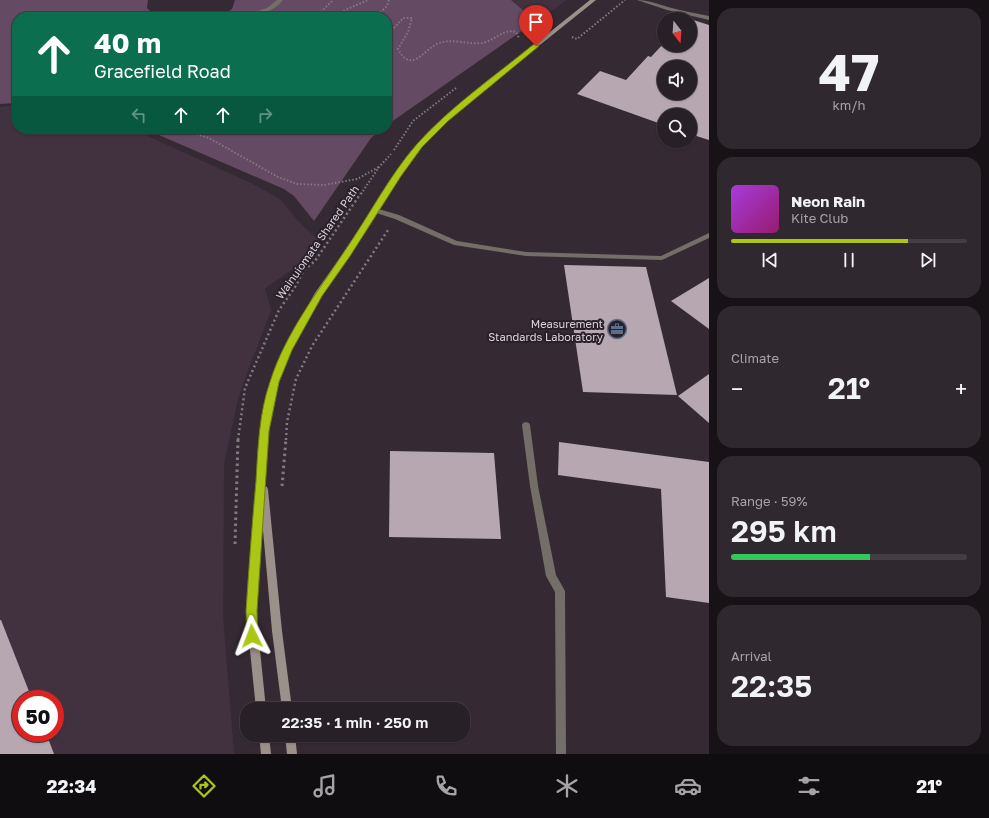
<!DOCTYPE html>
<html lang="en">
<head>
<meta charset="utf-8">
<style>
	body { margin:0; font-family:"Golos Text",sans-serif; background:#30282f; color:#f1f3f6; height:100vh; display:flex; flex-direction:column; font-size:15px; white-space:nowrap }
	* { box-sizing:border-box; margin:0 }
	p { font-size:13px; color:#a5a3a7 }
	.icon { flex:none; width:22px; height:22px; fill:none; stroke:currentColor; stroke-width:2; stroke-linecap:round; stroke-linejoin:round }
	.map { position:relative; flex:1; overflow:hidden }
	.side { display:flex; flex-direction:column; gap:8px; padding:8px; background:#161215; width:280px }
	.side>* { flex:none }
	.hud { position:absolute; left:12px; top:12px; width:380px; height:122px; border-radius:16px; box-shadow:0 1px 3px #0004,0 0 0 1px #443e44; background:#0b6e4f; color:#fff; overflow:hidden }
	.needle { width:26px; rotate:163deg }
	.tools { position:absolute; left:657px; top:12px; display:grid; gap:8px }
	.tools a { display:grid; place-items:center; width:40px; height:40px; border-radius:50%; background:#282027; box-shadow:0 1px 3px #0004,0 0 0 1px #443e44; font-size:20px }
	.speed { position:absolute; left:12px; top:690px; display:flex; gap:8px; font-size:20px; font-weight:700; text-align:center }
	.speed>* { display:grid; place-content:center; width:52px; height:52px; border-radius:50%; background:#282027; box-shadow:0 1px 3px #0004,0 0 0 1px #443e44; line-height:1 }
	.speed .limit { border:6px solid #d22; background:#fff; color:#111 }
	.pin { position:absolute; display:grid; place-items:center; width:34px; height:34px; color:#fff; margin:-41px -17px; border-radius:50% 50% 50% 0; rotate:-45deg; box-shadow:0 0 4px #0007 }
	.pin .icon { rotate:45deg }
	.me { position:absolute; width:44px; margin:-22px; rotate:357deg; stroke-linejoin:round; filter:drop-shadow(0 0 3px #0008) }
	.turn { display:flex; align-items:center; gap:14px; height:84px; padding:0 16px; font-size:18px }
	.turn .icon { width:52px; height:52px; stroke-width:2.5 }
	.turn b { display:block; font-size:28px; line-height:34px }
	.lanes { display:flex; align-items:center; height:38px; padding:0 16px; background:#0003; justify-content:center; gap:20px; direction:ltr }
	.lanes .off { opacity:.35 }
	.big { font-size:30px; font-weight:600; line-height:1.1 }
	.side .tile { flex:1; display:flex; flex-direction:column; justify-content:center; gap:6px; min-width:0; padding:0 14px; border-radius:16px; background:#30282f }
	.side .dial { align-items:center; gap:0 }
	.dial b { font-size:52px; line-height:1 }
	.song { display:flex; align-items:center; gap:12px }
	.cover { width:48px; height:48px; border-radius:6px; background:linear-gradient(135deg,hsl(280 70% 55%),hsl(320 70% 35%)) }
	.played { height:4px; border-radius:2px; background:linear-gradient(90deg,#abc615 75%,#443e44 75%) }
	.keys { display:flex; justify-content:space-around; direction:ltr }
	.heat { display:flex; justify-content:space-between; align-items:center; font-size:22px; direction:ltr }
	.charge { height:6px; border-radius:3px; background:linear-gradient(90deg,#34c759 59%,#443e44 0) }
	.trip { position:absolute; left:240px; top:702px; width:230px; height:40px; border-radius:16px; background:#282027; box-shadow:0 1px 3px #0004,0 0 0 1px #443e44; font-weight:600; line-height:40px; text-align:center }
	.tab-bar { display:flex; height:64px; justify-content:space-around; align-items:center; background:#100d10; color:#a5a3a7 }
	.tab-bar .icon { width:28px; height:28px }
	.tab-bar .selected { color:#abc615 }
	.tab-bar b { font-size:18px; color:#f1f3f6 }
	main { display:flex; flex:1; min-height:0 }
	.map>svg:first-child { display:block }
	.built { fill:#423240; fill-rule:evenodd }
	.green { fill:#644a62 }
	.building { fill:#b7a7b1; fill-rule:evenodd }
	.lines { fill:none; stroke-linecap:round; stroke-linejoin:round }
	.path-far2 { stroke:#837a82; stroke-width:2; stroke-dasharray:1.5 2; stroke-linecap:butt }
	.path-far1 { stroke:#837a82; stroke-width:2.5; stroke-dasharray:2 3; stroke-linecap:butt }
	.path { stroke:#837a82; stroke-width:3; stroke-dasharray:2.5 3.5; stroke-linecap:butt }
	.lane { fill:#746e69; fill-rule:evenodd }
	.secondary { fill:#9b918a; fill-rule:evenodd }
	.route { fill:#abc615; stroke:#6f810e }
	.labels { text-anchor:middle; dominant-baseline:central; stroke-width:4; stroke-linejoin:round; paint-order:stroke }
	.street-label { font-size:11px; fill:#dcd5db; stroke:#2b202a }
	.poi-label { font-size:11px; fill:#dcd5db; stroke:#2b202a; text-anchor:end }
</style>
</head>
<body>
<main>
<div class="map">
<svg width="709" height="754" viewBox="0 0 709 754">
	<rect width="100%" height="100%" fill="#352a34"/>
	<g class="built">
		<polygon points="511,0 567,0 536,21"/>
		<path d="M 16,105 L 17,105 L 17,129 L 132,129 L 251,183 L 280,199 L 299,222 L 321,242 L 292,270 L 265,288 L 271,310 L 239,395 L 224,464 L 223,617 L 234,754 L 0,754 L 0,107 ZM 21,699 L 55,699 L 55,733 L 21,733 Z"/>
	</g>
	<g class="green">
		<polygon points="0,0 148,0 147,8 156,17 17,17 17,103 0,104"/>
		<polygon points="235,0 511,0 536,21 387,125 387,17 220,17 232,9"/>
		<polygon points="145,129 382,129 371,138 314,221 294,196 284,189"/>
	</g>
	<g class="building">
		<path d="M 687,18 L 709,25 L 709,140 L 690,134 L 690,115 L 664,115 L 664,125 L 577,94 L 600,71 L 626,80 L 648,56 L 651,57 L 664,43 L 664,45 L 690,45 L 690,19 L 686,19 ZM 664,67 L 690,67 L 690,93 L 664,93 Z"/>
		<polygon points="564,265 646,267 677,395 583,392"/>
		<polygon points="709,278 709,329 671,301"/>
		<polygon points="709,374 709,423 678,396"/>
		<polygon points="559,442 709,462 709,603 666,597 661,489 558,475"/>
		<polygon points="390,451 494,453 501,539 389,537"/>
		<polygon points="0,620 1,620 32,699 21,699 21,733 46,733 54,754 0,754"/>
	</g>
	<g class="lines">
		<g class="path-far2">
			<polyline points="316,17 333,0"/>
			<polyline points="335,17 341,12 368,0"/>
			<polyline points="375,17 387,6 389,0"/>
			<path d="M 387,36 L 403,18 L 412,18 L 408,32 L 398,49 C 412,75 423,49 439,43 C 453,38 468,45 482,43 C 495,41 503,28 516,32 L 519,38"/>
			<polyline points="572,37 577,39 625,0"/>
			<polyline points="180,129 209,138 278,177 297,184 324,185 357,179 379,167"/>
			<polyline points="394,150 413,121 456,88"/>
			<polyline points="361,194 379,167 391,154"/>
		</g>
		<g class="path-far1">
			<polyline points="238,440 245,388 279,310 295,287 304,270 315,261 361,193"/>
			<polyline points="286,440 287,422 296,379 312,346 388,230"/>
		</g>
		<g class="path">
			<polyline points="282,486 286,439"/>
			<polyline points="235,544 238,439"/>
			<polyline points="243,715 245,734"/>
		</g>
		<g class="lane">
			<path d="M 277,0 L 283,0 C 273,13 254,17 239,17 L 267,8 Z"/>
			<path d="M 637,0 C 648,0 658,4 668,7 C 682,11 696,13 709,16 L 709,20 L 667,10 Z"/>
			<polygon points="373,208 375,208 399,215 457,241 526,252 661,256 709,233 709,238 662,260 526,256 454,245 395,219 373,212"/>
			<polygon points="526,422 529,423 530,425 538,486 556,575 565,591 566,754 556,754 555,592 546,576 530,486 522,425 523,423"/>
		</g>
		<g class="secondary">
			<polygon points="590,0 596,0 475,97 448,121 422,147 401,176 350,256 321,296 291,350 278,382 268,431 264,486 267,487 268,490 282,631 292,709 282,709 272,631 262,519 256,611 266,709 256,709 246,611 260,431 270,382 283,350 315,293 344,252 396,174 418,145 444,119 471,95"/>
			<polygon points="259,735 269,735 271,754 261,754"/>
			<polygon points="285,735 295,735 297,754 287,754"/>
		</g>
	</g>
	<path class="route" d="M 534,44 L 539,46 L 448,121 L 422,147 L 401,176 L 350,256 L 322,296 L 292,350 L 279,382 L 269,431 L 257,611 L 258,636 L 256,640 L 252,641 L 248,640 L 247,636 L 246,611 C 249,567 252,524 256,481 C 258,448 259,413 270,382 C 285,334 317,293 344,252 C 369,216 389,176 417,144 C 451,106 495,76 534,44 Z"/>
	<defs>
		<g id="office-ring" transform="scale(1)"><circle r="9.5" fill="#2b202a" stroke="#5c6f8a" stroke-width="1.5"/><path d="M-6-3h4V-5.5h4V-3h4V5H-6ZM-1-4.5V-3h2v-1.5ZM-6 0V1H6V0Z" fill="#5c6f8a"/></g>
	</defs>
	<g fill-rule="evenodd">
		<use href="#office-ring" x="617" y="329"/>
	</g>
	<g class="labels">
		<g class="street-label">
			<text transform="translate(317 242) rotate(-55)">Wainuiomata Shared Path</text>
		</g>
		<g class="poi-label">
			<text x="603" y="323">Measurement<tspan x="603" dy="13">Standards Laboratory</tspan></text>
		</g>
	</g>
</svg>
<div class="tools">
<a><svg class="needle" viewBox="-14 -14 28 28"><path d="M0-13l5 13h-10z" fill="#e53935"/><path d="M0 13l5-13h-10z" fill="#a5a3a7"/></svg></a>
<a><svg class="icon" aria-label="sound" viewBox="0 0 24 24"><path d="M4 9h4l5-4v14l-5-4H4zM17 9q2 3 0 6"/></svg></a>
<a><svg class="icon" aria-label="search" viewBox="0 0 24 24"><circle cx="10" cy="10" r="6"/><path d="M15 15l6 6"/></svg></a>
</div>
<div class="speed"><div class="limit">50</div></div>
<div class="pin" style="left:536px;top:46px;background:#d93025"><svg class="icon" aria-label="arrive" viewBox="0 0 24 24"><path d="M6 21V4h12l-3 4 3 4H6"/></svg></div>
<svg class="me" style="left:252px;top:636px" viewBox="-20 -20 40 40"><path d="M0-17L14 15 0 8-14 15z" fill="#abc615" stroke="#fff" stroke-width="4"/></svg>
<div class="trip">22:35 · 1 min · 250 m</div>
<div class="hud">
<div class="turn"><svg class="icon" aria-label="ahead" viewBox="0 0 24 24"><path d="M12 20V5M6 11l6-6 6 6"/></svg><div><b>40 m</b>Gracefield Road</div></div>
<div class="lanes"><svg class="icon off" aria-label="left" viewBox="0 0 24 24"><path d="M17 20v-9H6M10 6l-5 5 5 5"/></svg><svg class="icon" aria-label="ahead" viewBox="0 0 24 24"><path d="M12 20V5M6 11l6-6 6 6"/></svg><svg class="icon" aria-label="ahead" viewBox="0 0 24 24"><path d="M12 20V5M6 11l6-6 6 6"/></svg><svg class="icon off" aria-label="right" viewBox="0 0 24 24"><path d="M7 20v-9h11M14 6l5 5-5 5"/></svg></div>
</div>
</div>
<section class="side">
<div class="tile dial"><b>47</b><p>km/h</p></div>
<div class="tile">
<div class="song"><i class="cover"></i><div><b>Neon Rain</b><p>Kite Club</p></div></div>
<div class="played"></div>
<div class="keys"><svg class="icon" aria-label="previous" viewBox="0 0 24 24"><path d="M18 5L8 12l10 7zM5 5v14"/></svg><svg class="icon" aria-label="pause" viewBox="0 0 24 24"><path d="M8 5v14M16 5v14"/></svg><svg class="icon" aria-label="next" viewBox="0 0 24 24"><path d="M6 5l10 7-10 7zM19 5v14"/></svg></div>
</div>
<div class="tile"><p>Climate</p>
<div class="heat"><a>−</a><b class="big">21°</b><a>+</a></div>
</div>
<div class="tile"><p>Range · 59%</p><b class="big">295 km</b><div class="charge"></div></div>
<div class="tile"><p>Arrival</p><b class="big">22:35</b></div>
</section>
</main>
<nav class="tab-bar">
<b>22:34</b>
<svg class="icon selected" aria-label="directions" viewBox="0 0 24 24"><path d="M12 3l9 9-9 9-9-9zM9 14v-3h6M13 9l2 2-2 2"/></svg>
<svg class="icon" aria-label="music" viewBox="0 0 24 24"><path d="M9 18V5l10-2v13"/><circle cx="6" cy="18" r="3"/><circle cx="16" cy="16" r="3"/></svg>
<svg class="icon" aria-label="phone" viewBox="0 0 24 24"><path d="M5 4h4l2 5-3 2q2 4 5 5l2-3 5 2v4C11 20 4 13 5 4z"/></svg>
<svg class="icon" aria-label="climate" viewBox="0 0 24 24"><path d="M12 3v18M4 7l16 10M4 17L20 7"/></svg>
<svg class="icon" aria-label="car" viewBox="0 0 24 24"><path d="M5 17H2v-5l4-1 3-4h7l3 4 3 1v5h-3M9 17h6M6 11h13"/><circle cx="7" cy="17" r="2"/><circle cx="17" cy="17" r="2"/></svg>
<svg class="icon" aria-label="filters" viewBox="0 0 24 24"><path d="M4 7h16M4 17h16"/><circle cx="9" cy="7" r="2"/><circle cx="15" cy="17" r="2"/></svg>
<b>21°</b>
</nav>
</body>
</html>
